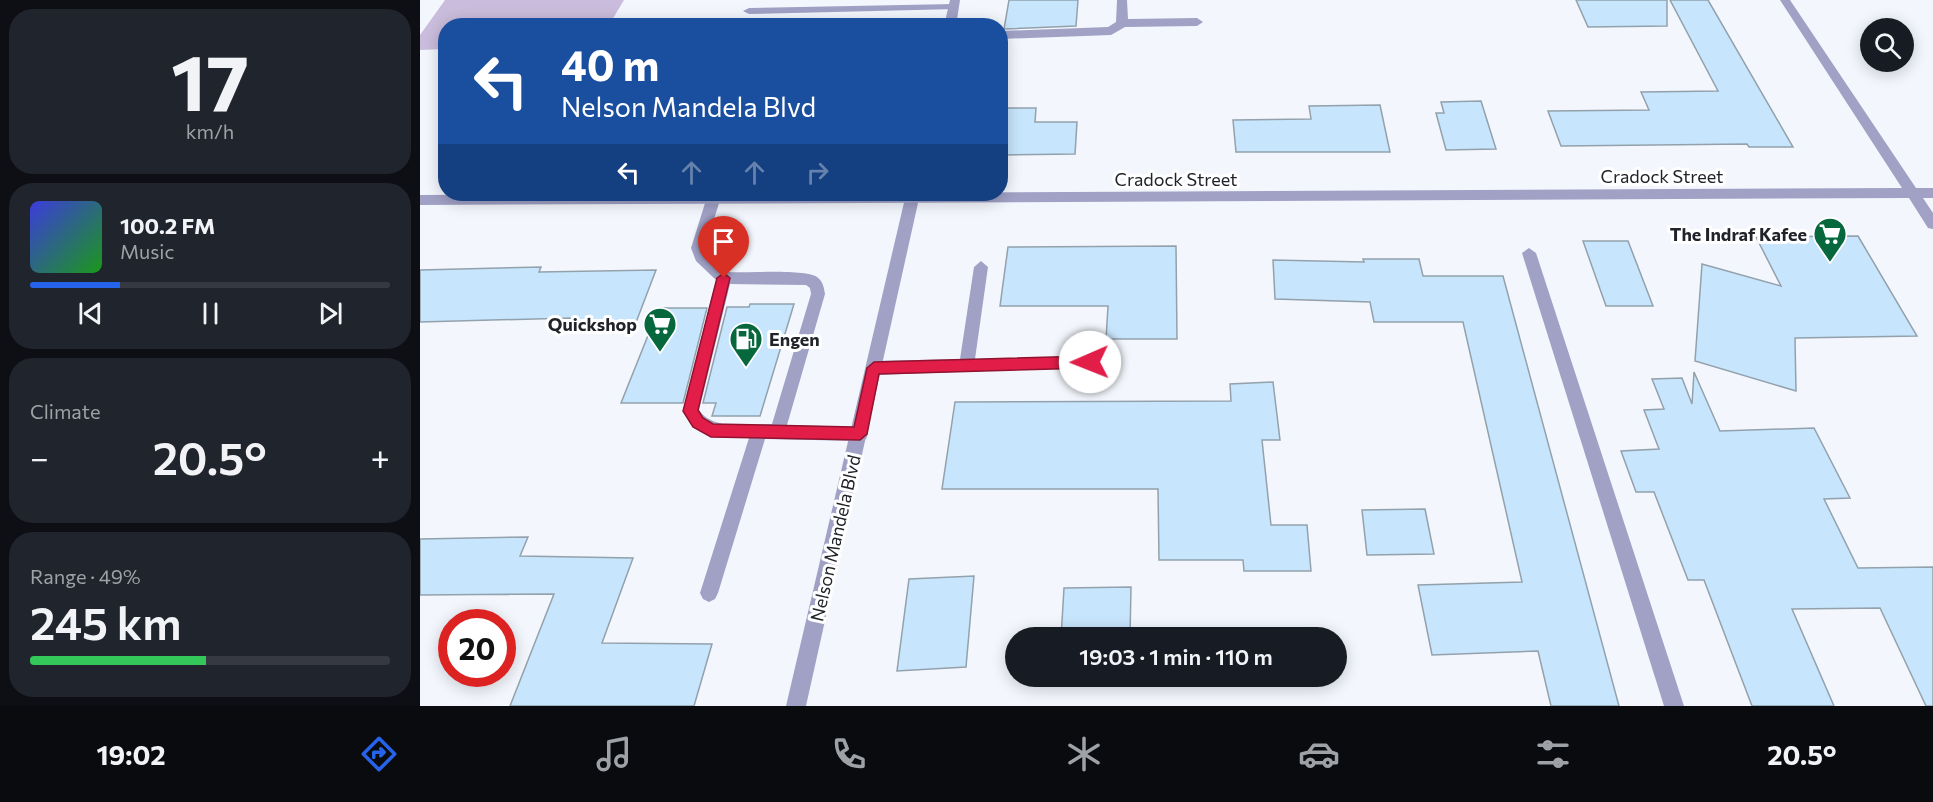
<!DOCTYPE html>
<html lang="en">
<head>
<meta charset="utf-8">
<style>
	body { margin:0; font-family:Commissioner,sans-serif; background:#20242c; color:#f1f3f6; height:100vh; display:flex; flex-direction:column; font-size:22px; white-space:nowrap }
	* { box-sizing:border-box; margin:0 }
	p { font-size:20px; color:#9ea1a6 }
	.icon { flex:none; width:33px; height:33px; fill:none; stroke:currentColor; stroke-width:2; stroke-linecap:round; stroke-linejoin:round }
	.map { position:relative; flex:1; overflow:hidden }
	.panel { display:flex; flex-direction:column; gap:9px; padding:9px; background:#0d0f14; width:420px }
	.panel>* { flex:none }
	.hud { position:absolute; left:18px; top:18px; width:570px; height:183px; border-radius:24px; box-shadow:0 3px 15px #0003; background:#1a4fa0; color:#fff; overflow:hidden }
	.fabs { position:absolute; left:1440px; top:18px; display:grid; gap:12px }
	.fabs a { display:grid; place-items:center; width:54px; height:54px; border-radius:50%; background:#171b24; box-shadow:0 3px 15px #0003; font-size:30px }
	.speed { position:absolute; left:18px; top:609px; display:flex; gap:12px; font-size:30px; font-weight:700; text-align:center }
	.speed>* { display:grid; place-content:center; width:78px; height:78px; border-radius:50%; background:#171b24; box-shadow:0 3px 15px #0003; line-height:1 }
	.speed .limit { border:9px solid #d22; background:#fff; color:#111 }
	.pin { position:absolute; display:grid; place-items:center; width:51px; height:51px; color:#fff; margin:-62px -26px; border-radius:50% 50% 50% 0; rotate:-45deg; box-shadow:0 0 6px #0007 }
	.pin .icon { rotate:45deg }
	.me { position:absolute; width:66px; margin:-33px; rotate:269deg; stroke-linejoin:round; filter:drop-shadow(0 0 4px #0008) }
	.turn { display:flex; align-items:center; gap:21px; height:126px; padding:0 24px; font-size:27px }
	.turn .icon { width:78px; height:78px; stroke-width:2.5 }
	.turn b { display:block; font-size:42px; line-height:51px }
	.lanes { display:flex; align-items:center; height:57px; padding:0 24px; background:#0003; justify-content:center; gap:30px; direction:ltr }
	.lanes .off { opacity:.35 }
	.big { font-size:45px; font-weight:600; line-height:1.1 }
	.panel .widget { flex:1; display:flex; flex-direction:column; justify-content:center; gap:9px; min-width:0; padding:0 21px; border-radius:24px; background:#20242c }
	.panel .dial { align-items:center; gap:0 }
	.dial b { font-size:78px; line-height:1 }
	.song { display:flex; align-items:center; gap:18px }
	.cover { width:72px; height:72px; border-radius:9px; background:linear-gradient(135deg,hsl(240 70% 55%),hsl(120 70% 35%)) }
	.played { height:6px; border-radius:3px; background:linear-gradient(90deg,#2563eb 25%,#363941 25%) }
	.keys { display:flex; justify-content:space-around; direction:ltr }
	.heat { display:flex; justify-content:space-between; align-items:center; font-size:33px; direction:ltr }
	.charge { height:9px; border-radius:4px; background:linear-gradient(90deg,#34c759 49%,#363941 0) }
	.trip { position:absolute; left:585px; top:627px; width:342px; height:60px; border-radius:30px; background:#171b24; box-shadow:0 3px 15px #0003; font-weight:600; line-height:60px; text-align:center }
	.tab-bar { display:flex; height:96px; justify-content:space-around; align-items:center; background:#090b0e; color:#9ea1a6 }
	.tab-bar .icon { width:42px; height:42px }
	.tab-bar .on { color:#2563eb }
	.tab-bar b { font-size:27px; color:#f1f3f6 }
	main { display:flex; flex:1; min-height:0 }
	.map>svg:first-child { display:block }
	.green { fill:#cabcdc }
	.building { fill:#c7e5fc; stroke:#93a1ac; stroke-width:1.5 }
	.lines { fill:none; stroke-linecap:round; stroke-linejoin:round }
	.service { fill:#a0a1c5; fill-rule:evenodd }
	.minor { fill:#a0a1c5; fill-rule:evenodd }
	.tertiary { fill:#a0a1c5; fill-rule:evenodd }
	.route { fill:#e11d48; stroke:#92132f; stroke-width:1.5 }
	.labels { text-anchor:middle; dominant-baseline:central; stroke-width:6; stroke-linejoin:round; paint-order:stroke }
	.street-label { font-size:18px; fill:#202329; stroke:#fff }
	.poi-label { font-size:18px; font-weight:bold; fill:#202329; stroke:#fff; text-anchor:end }
</style>
</head>
<body>
<main>
<section class="panel">
<div class="widget dial"><b>17</b><p>km/h</p></div>
<div class="widget">
<div class="song"><i class="cover"></i><div><b>100.2 FM</b><p>Music</p></div></div>
<div class="played"></div>
<div class="keys"><svg class="icon" aria-label="previous" viewBox="0 0 24 24"><path d="M18 5L8 12l10 7zM5 5v14"/></svg><svg class="icon" aria-label="pause" viewBox="0 0 24 24"><path d="M8 5v14M16 5v14"/></svg><svg class="icon" aria-label="next" viewBox="0 0 24 24"><path d="M6 5l10 7-10 7zM19 5v14"/></svg></div>
</div>
<div class="widget"><p>Climate</p>
<div class="heat"><a>−</a><b class="big">20.5°</b><a>+</a></div>
</div>
<div class="widget"><p>Range · 49%</p><b class="big">245 km</b><div class="charge"></div></div>
</section>
<div class="map">
<svg width="1513" height="706" viewBox="0 0 1513 706">
	<rect width="100%" height="100%" fill="#f3f7fd"/>
	<polygon class="green" points="25,0 204,0 189,25 26,26 25,49 0,50 0,35"/>
	<g class="building">
		<polygon points="589,0 658,0 656,26 584,29"/>
		<polygon points="1156,0 1247,0 1247,26 1168,27"/>
		<polygon points="1250,0 1288,0 1373,147 1329,147 1327,144 1141,146 1128,111 1229,110 1221,92 1298,91"/>
		<polygon points="1061,101 1076,149 1026,150 1016,113 1024,113 1021,102"/>
		<polygon points="960,105 970,152 816,152 813,120 891,119 889,106"/>
		<polygon points="580,108 616,108 615,122 657,122 655,154 580,155"/>
		<polygon points="1438,236 1497,336 1375,338 1376,391 1275,361 1282,264 1361,286 1336,237"/>
		<polygon points="1163,241 1208,241 1233,306 1186,306"/>
		<polygon points="756,246 757,339 686,339 688,306 580,306 588,247"/>
		<polygon points="943,259 999,259 1003,276 1083,276 1199,706 1131,706 1118,651 1012,655 998,585 1102,582 1043,322 954,322 950,302 855,299 853,260 944,262"/>
		<polygon points="121,267 119,272 236,270 215,325 148,326 151,318 0,322 0,270"/>
		<polygon points="330,304 374,304 340,416 292,416 296,403 283,403 307,307 329,307"/>
		<polygon points="239,308 287,308 263,403 201,403"/>
		<polygon points="1274,372 1300,431 1394,428 1430,498 1404,499 1438,568 1513,567 1513,706 1506,706 1460,608 1372,609 1414,706 1332,706 1284,580 1268,580 1234,492 1216,492 1201,451 1239,449 1224,410 1244,409 1232,379 1262,378 1272,404"/>
		<polygon points="853,382 860,440 842,440 851,525 887,525 891,571 824,571 823,560 739,560 738,489 522,489 535,402 811,401 810,384"/>
		<polygon points="1005,509 1014,554 947,555 942,510"/>
		<polygon points="108,537 100,556 213,558 182,643 292,644 274,706 90,706 134,594 0,595 0,539"/>
		<polygon points="554,576 546,667 477,671 489,579"/>
		<polygon points="711,587 710,637 641,638 644,588"/>
	</g>
	<g class="lines">
		<g class="service">
			<polygon points="697,0 707,0 708,19 777,18 783,22 777,26 705,27 691,35 580,39 580,31 688,27 696,22"/>
			<polygon points="533,4 537,5 537,9 329,14 323,11 329,8"/>
			<path d="M 293,195 L 300,200 L 285,248 L 287,254 L 307,272 C 325,273 385,269 397,277 C 403,281 404,288 405,294 L 367,425 L 440,427 L 446,429 L 448,434 L 446,439 L 440,441 L 345,439 L 298,593 L 295,599 L 289,602 L 283,599 L 280,593 L 329,438 C 300,437 278,442 263,411 L 296,280 L 276,261 L 271,248 L 286,200 ZM 310,284 L 386,285 L 390,288 L 391,294 L 352,424 C 329,424 293,431 279,410 Z"/>
			<polygon points="1109,248 1116,253 1264,706 1244,706 1102,253"/>
			<polygon points="561,261 568,267 555,359 670,356 675,357 678,362 675,367 454,375 449,373 446,368 449,363 454,361 540,359 554,267"/>
		</g>
		<polygon class="minor" points="1360,0 1370,0 1496,188 1513,188 1513,198 1503,198 1513,213 1513,229 1508,228 1489,198 0,205 0,195 1482,188"/>
		<g class="tertiary">
			<polygon points="530,0 540,0 536,26 524,26"/>
			<polygon points="486,194 500,194 386,706 366,706"/>
		</g>
	</g>
	<polygon class="route" points="304,273 310,278 278,410 283,418 293,424 434,427 447,368 454,362 670,356 677,362 670,368 459,374 447,434 440,440 291,437 273,427 263,411 297,278"/>
	<defs>
		<g id="supermarket-pin" transform="scale(1.725)"><path d="M0 17L-7.5 6A9.5 9.5 0 1 1 7.5 6Z" fill="#07683d" stroke="#fff"/><path d="M-6-5.5h2.5l.6 2H6L4.5 2H-2.5L-4.4-4H-6ZM-1.5 3.2a1.3 1.3 0 1 0 .1 0ZM3 3.2a1.3 1.3 0 1 0 .1 0Z" fill="#fff"/></g>
		<g id="fuel-pin" transform="scale(1.725)"><path d="M0 17L-7.5 6A9.5 9.5 0 1 1 7.5 6Z" fill="#07683d" stroke="#fff"/><path d="M-5.5-6h7V0h2V4h1.3V-2.5L3-4.5l.8-.8L6-3V5H2.5V1h-1V6h-7ZM-4.2-4.7v3.2H.2V-4.7Z" fill="#fff"/></g>
	</defs>
	<g fill-rule="evenodd">
		<use href="#supermarket-pin" x="1410" y="234"/>
		<use href="#supermarket-pin" x="240" y="324"/>
		<use href="#fuel-pin" x="326" y="339"/>
	</g>
	<g class="labels">
		<g class="street-label">
			<text x="1242" y="176">Cradock Street</text>
			<text x="756" y="179">Cradock Street</text>
			<text transform="translate(415 538) rotate(-77)">Nelson Mandela Blvd</text>
		</g>
		<g class="poi-label">
			<text x="1387" y="234">The Indraf Kafee</text>
			<text x="217" y="324">Quickshop</text>
			<text x="349" y="339" text-anchor="start">Engen</text>
		</g>
	</g>
</svg>
<div class="fabs">
<a><svg class="icon" aria-label="search" viewBox="0 0 24 24"><circle cx="10" cy="10" r="6"/><path d="M15 15l6 6"/></svg></a>
</div>
<div class="speed"><div class="limit">20</div></div>
<div class="pin" style="left:304px;top:278px;background:#d93025"><svg class="icon" aria-label="arrive" viewBox="0 0 24 24"><path d="M6 21V4h12l-3 4 3 4H6"/></svg></div>
<svg class="me" style="left:670px;top:362px" viewBox="-20 -20 40 40"><circle r="19" fill="#fff"/><path d="M0-13L10 11 0 6-10 11z" fill="#e11d48"/></svg>
<div class="trip">19:03 · 1 min · 110 m</div>
<div class="hud">
<div class="turn"><svg class="icon" aria-label="left" viewBox="0 0 24 24"><path d="M17 20v-9H6M10 6l-5 5 5 5"/></svg><div><b>40 m</b>Nelson Mandela Blvd</div></div>
<div class="lanes"><svg class="icon" aria-label="left" viewBox="0 0 24 24"><path d="M17 20v-9H6M10 6l-5 5 5 5"/></svg><svg class="icon off" aria-label="ahead" viewBox="0 0 24 24"><path d="M12 20V5M6 11l6-6 6 6"/></svg><svg class="icon off" aria-label="ahead" viewBox="0 0 24 24"><path d="M12 20V5M6 11l6-6 6 6"/></svg><svg class="icon off" aria-label="right" viewBox="0 0 24 24"><path d="M7 20v-9h11M14 6l5 5-5 5"/></svg></div>
</div>
</div>
</main>
<nav class="tab-bar">
<b>19:02</b>
<svg class="icon on" aria-label="directions" viewBox="0 0 24 24"><path d="M12 3l9 9-9 9-9-9zM9 14v-3h6M13 9l2 2-2 2"/></svg>
<svg class="icon" aria-label="music" viewBox="0 0 24 24"><path d="M9 18V5l10-2v13"/><circle cx="6" cy="18" r="3"/><circle cx="16" cy="16" r="3"/></svg>
<svg class="icon" aria-label="phone" viewBox="0 0 24 24"><path d="M5 4h4l2 5-3 2q2 4 5 5l2-3 5 2v4C11 20 4 13 5 4z"/></svg>
<svg class="icon" aria-label="climate" viewBox="0 0 24 24"><path d="M12 3v18M4 7l16 10M4 17L20 7"/></svg>
<svg class="icon" aria-label="car" viewBox="0 0 24 24"><path d="M5 17H2v-5l4-1 3-4h7l3 4 3 1v5h-3M9 17h6M6 11h13"/><circle cx="7" cy="17" r="2"/><circle cx="17" cy="17" r="2"/></svg>
<svg class="icon" aria-label="filters" viewBox="0 0 24 24"><path d="M4 7h16M4 17h16"/><circle cx="9" cy="7" r="2"/><circle cx="15" cy="17" r="2"/></svg>
<b>20.5°</b>
</nav>
</body>
</html>
